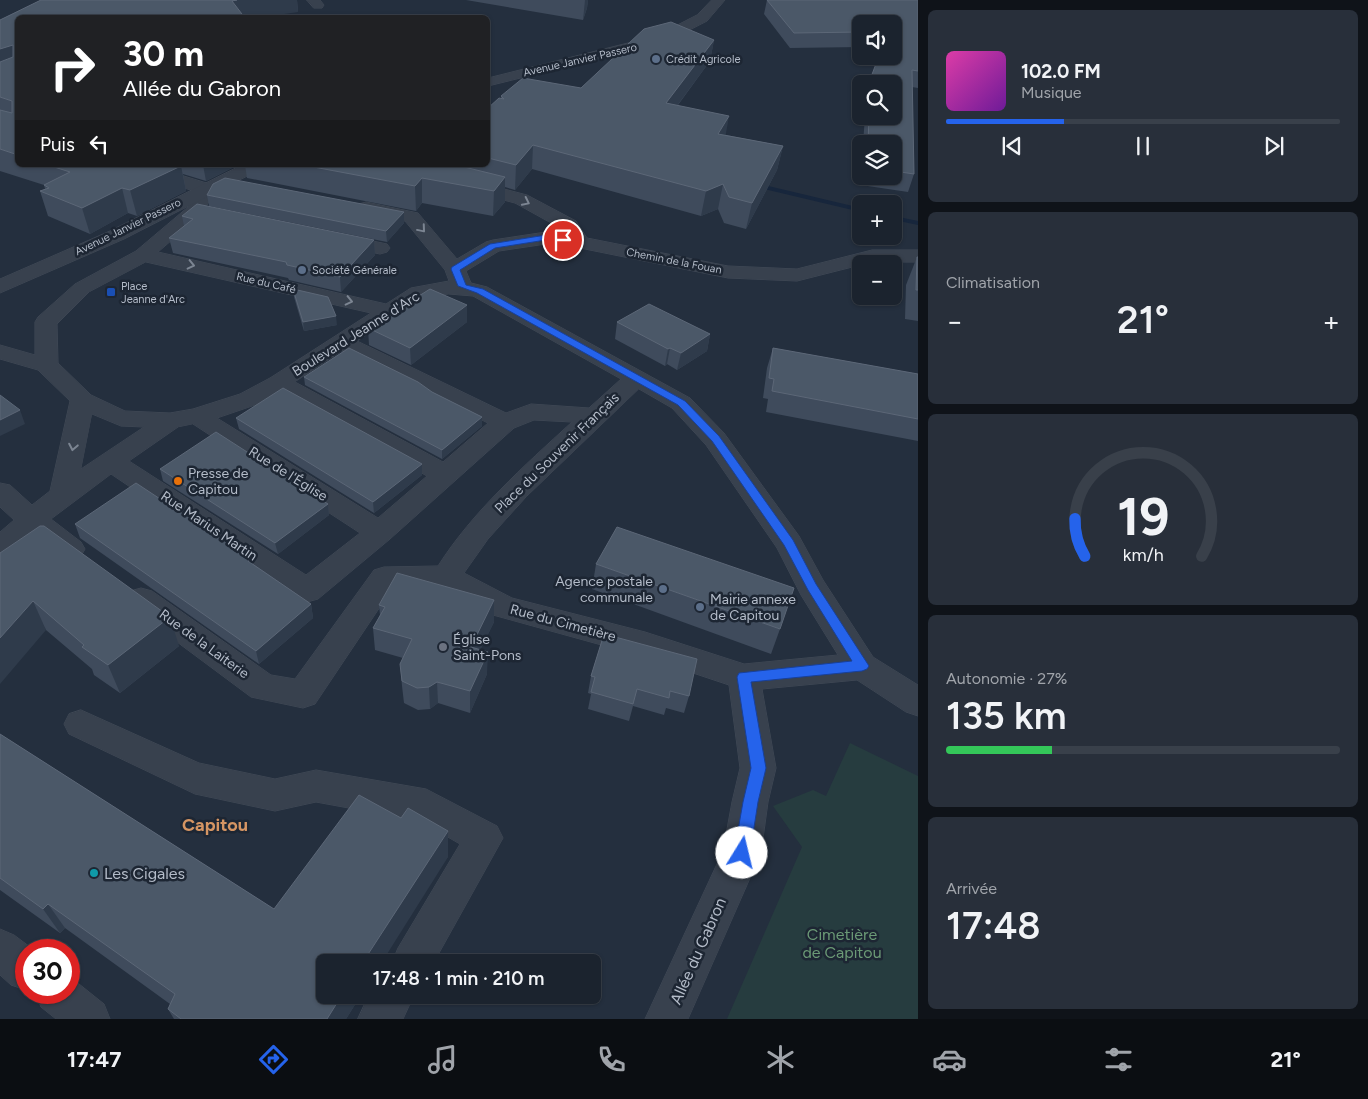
<!DOCTYPE html>
<html lang="fr">
<head>
<meta charset="utf-8">
<style>
	body { margin:0; font-family:Figtree,sans-serif; background:#282f3a; color:#f1f3f6; height:100vh; display:flex; flex-direction:column; font-size:19px; white-space:nowrap }
	* { box-sizing:border-box; margin:0 }
	p { font-size:16px; color:#a0a4aa }
	.icon { flex:none; width:28px; height:28px; fill:none; stroke:currentColor; stroke-width:2; stroke-linecap:round; stroke-linejoin:round }
	.map { position:relative; flex:1; overflow:hidden }
	.sheet { display:flex; flex-direction:column; gap:10px; padding:10px; background:#0f1319; width:450px }
	.sheet>* { flex:none }
	.top-card { position:absolute; left:15px; top:15px; width:475px; height:152px; border-radius:8px; box-shadow:0 1px 4px #0004,0 0 0 1px #39404a; background:#202124; color:#fff; overflow:hidden }
	.buttons { position:absolute; left:852px; top:15px; display:grid; gap:10px }
	.buttons a { display:grid; place-items:center; width:50px; height:50px; border-radius:8px; background:#1b232e; box-shadow:0 1px 4px #0004,0 0 0 1px #39404a; font-size:25px }
	.speed { position:absolute; left:15px; top:939px; display:flex; gap:10px; font-size:25px; font-weight:700; text-align:center }
	.speed>* { display:grid; place-content:center; width:65px; height:65px; border-radius:50%; background:#1b232e; box-shadow:0 1px 4px #0004,0 0 0 1px #39404a; line-height:1 }
	.speed .limit { border:8px solid #d22; background:#fff; color:#111 }
	.pin { position:absolute; display:grid; place-items:center; width:42px; height:42px; color:#fff; margin:-21px; border:2px solid #fff; border-radius:50%; box-shadow:0 1px 5px #0007 }
	.me { position:absolute; width:55px; margin:-28px; rotate:9deg; stroke-linejoin:round; filter:drop-shadow(0 0 4px #0008) }
	.turn { display:flex; align-items:center; gap:18px; height:105px; padding:0 25px; font-size:22px }
	.turn .icon { width:65px; height:65px; stroke-width:2.5 }
	.turn b { display:block; font-size:35px; line-height:42px }
	.then { display:flex; align-items:center; height:48px; padding:0 25px; background:#0003; gap:10px; font-size:19px }
	.big { font-size:38px; font-weight:600; line-height:1.1 }
	.sheet .widget { flex:1; display:flex; flex-direction:column; justify-content:center; gap:8px; min-width:0; padding:0 18px; border-radius:8px; background:#282f3a }
	.sheet .dial { align-items:center; gap:0 }
	.dial svg { height:130px; overflow:visible; fill:none; stroke:#39404a; stroke-width:7; stroke-linecap:round; text-anchor:middle }
	.dial text { fill:#f1f3f6; stroke:none }
	.song { display:flex; align-items:center; gap:15px }
	.cover { width:60px; height:60px; border-radius:8px; background:linear-gradient(135deg,hsl(320 70% 55%),hsl(280 70% 35%)) }
	.played { height:5px; border-radius:2px; background:linear-gradient(90deg,#2563eb 30%,#39404a 30%) }
	.keys { display:flex; justify-content:space-around; direction:ltr }
	.heat { display:flex; justify-content:space-between; align-items:center; font-size:28px; direction:ltr }
	.charge { height:8px; border-radius:4px; background:linear-gradient(90deg,#34c759 27%,#39404a 0) }
	.trip { position:absolute; left:316px; top:954px; width:285px; height:50px; border-radius:8px; background:#1b232e; box-shadow:0 1px 4px #0004,0 0 0 1px #39404a; font-weight:600; line-height:50px; text-align:center }
	.menu { display:flex; height:80px; justify-content:space-around; align-items:center; background:#0b0e12; color:#a0a4aa }
	.menu .icon { width:35px; height:35px }
	.menu .active { color:#2563eb }
	.menu b { font-size:22px; color:#f1f3f6 }
	main { display:flex; flex:1; min-height:0 }
	.map>svg:first-child { display:block }
	.green { fill:#263c3f }
	.lines { fill:none; stroke-linecap:round; stroke-linejoin:round }
	.stream { fill:#17263c; fill-rule:evenodd }
	.minor-casing { stroke:#414a57; stroke-width:1 }
	.tertiary-casing { stroke:#414a57; stroke-width:1 }
	.minor { fill:#38414e; fill-rule:evenodd }
	.tertiary { fill:#38414e; fill-rule:evenodd }
	.wall { fill:#3f4b5c }
	.shaded-wall { fill:#2f3b4b }
	.building { fill:#4b5868; stroke:#5c6777 }
	.oneway { stroke:#7c8592 }
	.route { fill:#2563eb; stroke:#184099 }
	.service-dot { fill:#5c6f8a; stroke:#1d2633; stroke-width:2 }
	.transit-dot { fill:#1a4fb4; stroke:#1d2633; stroke-width:2 }
	.food-dot { fill:#e8710a; stroke:#1d2633; stroke-width:2 }
	.worship-dot { fill:#6b7280; stroke:#1d2633; stroke-width:2 }
	.culture-dot { fill:#0f9aa8; stroke:#1d2633; stroke-width:2 }
	.labels { text-anchor:middle; dominant-baseline:central; stroke-width:5; stroke-linejoin:round; paint-order:stroke }
	.far-poi-label { font-size:11px; fill:#b4bcc9; stroke:#1d2633; text-anchor:start }
	.far-street-label { font-size:11px; fill:#b4bcc9; stroke:#1d2633 }
	.street-label { font-size:14px; fill:#b4bcc9; stroke:#1d2633 }
	.poi-label { font-size:14px; fill:#b4bcc9; stroke:#1d2633; text-anchor:start }
	.near-poi-label { font-size:16px; fill:#b4bcc9; stroke:#1d2633; text-anchor:start }
	.near-park-label { font-size:16px; fill:#6b9a76; stroke:#1d2633 }
	.near-street-label { font-size:16px; fill:#b4bcc9; stroke:#1d2633 }
	.near-neighbourhood-label { font-size:18px; font-weight:bold; fill:#d59563; stroke:#1d2633 }
</style>
</head>
<body>
<main>
<div class="map">
<svg width="918" height="1019" viewBox="0 0 918 1019">
	<rect width="100%" height="100%" fill="#242f3e"/>
	<polygon class="green" points="850,743 918,776 918,1019 727,1019 802,847 773,806 813,790 826,796"/>
	<g class="lines">
		<g class="stream">
			<polygon points="751,182 861,208 861,212 751,186"/>
			<polygon points="894,216 918,221 918,225 894,220"/>
		</g>
		<g class="minor-casing">
			<g id="minor">
				<polygon points="307,0 320,0 324,5 322,8 314,8"/>
				<path d="M 121,165 L 148,165 L 213,185 L 216,189 L 202,214 L 158,252 L 386,304 L 411,288 L 449,281 L 445,270 L 405,221 L 359,212 L 357,208 L 359,204 L 366,202 L 418,213 L 457,259 L 486,242 L 493,240 L 546,232 L 565,234 L 562,229 L 515,203 L 446,185 L 407,169 L 404,165 L 428,165 L 458,177 L 527,195 L 576,221 L 587,238 L 728,266 L 797,269 L 872,250 L 918,250 L 918,262 L 872,262 L 797,281 L 728,278 L 580,248 L 546,244 L 499,251 L 466,271 L 471,283 L 487,287 L 690,398 L 724,433 L 799,536 L 823,580 L 873,657 L 918,685 L 918,716 L 906,712 L 857,680 L 762,689 L 776,768 L 768,802 L 761,853 L 688,1019 L 645,1019 L 723,851 L 732,802 L 740,768 L 729,685 L 645,657 L 493,615 L 442,588 L 392,589 L 315,704 L 303,708 L 251,697 L 130,607 L 126,599 L 130,591 L 141,588 L 152,591 L 271,675 L 295,679 L 374,570 L 384,567 L 438,566 C 473,511 524,466 572,422 L 534,420 L 514,428 L 390,539 L 318,599 L 307,602 L 296,599 L 111,474 L 51,519 L 81,542 L 85,549 L 81,556 C 60,563 48,547 33,535 L 10,555 L 0,558 L 0,532 L 14,520 L 0,507 L 0,483 L 10,485 L 32,505 L 50,491 L 70,401 L 38,370 L 0,359 L 0,345 L 35,355 L 35,322 L 38,317 L 75,284 L 136,251 L 188,207 L 197,192 L 124,169 ZM 146,262 L 371,313 L 270,378 L 240,394 L 193,409 L 170,413 L 125,411 L 91,395 L 58,363 L 57,324 L 89,292 ZM 449,294 L 473,296 L 621,379 L 589,408 L 531,404 L 506,413 L 357,341 L 425,297 ZM 342,351 L 488,423 L 443,462 L 295,382 ZM 639,389 L 672,408 L 706,445 L 777,548 L 801,595 L 838,655 L 744,664 L 645,632 L 512,598 L 464,573 L 488,539 L 526,497 ZM 278,393 L 427,476 L 378,518 L 217,418 L 258,404 ZM 92,414 L 121,426 L 144,427 L 81,469 ZM 193,424 L 360,533 L 306,575 L 129,461 L 178,427 Z"/>
				<polygon points="339,234 387,244 390,248 387,252 380,254 332,244 329,240 332,236"/>
				<polygon points="81,710 199,763 275,779 316,770 426,789 497,826 503,838 434,962 392,962 398,948 460,844 420,821 316,802 275,811 195,794 69,734 64,724 69,714"/>
				<polygon points="0,929 14,935 34,950 26,950 26,990 11,985 0,975"/>
				<polygon points="69,976 104,1004 110,1019 56,1019 41,1007 35,992 69,992"/>
				<polygon points="369,995 414,995 403,1019 358,1019"/>
			</g>
		</g>
		<g class="tertiary-casing">
			<g id="tertiary">
				<polygon points="712,0 725,0 707,21 666,42 488,86 488,78 656,36 697,15"/>
				<polygon points="242,165 264,165 261,169 124,239 0,293 0,279 110,231"/>
			</g>
		</g>
		<use href="#minor" class="minor"/>
		<use href="#tertiary" class="tertiary"/>
	</g>
	<g class="wall">
		<polygon points="41,0 297,0 298,12 18,18 18,165 238,165 206,181 183,174 186,191 137,216 128,213 90,234 48,216 40,191 45,189 44,185 0,171 0,20"/>
		<polygon points="466,0 588,0 587,8 583,20"/>
		<polygon points="767,0 918,0 918,88 912,87 914,174 908,192 861,185 862,176 894,176 894,144 863,144 865,116 894,116 894,84 869,84 871,77 894,24 861,24 861,47 790,48 764,14"/>
		<polygon points="714,40 710,61 678,105 726,135 783,146 777,170 746,229 724,223 718,209 701,216 532,169 515,190 505,187 505,202 493,216 422,203 416,211 247,178 245,165 488,165 488,108 501,99 501,96 581,88"/>
		<polygon points="207,195 404,223 387,242 209,206"/>
		<polygon points="182,216 374,240 375,255 341,292 289,280 288,278 173,253 169,238 184,226"/>
		<polygon points="917,257 918,257 918,321 905,319 906,285"/>
		<polygon points="293,289 337,325 304,331 294,297"/>
		<polygon points="467,322 411,365 369,345 368,328"/>
		<polygon points="617,322 710,334 707,351 677,370 667,364 665,366 615,339"/>
		<polygon points="773,348 918,374 918,441 766,412 768,399 763,398 767,368"/>
		<polygon points="304,377 432,392 482,417 482,426 442,459 305,385"/>
		<polygon points="236,418 422,475 374,513 239,429"/>
		<polygon points="160,469 328,504 329,515 278,554 163,481"/>
		<polygon points="75,524 251,559 252,563 311,604 313,618 259,664 80,538"/>
		<polygon points="0,553 179,646 120,693 94,675 92,669 46,630"/>
		<polygon points="596,564 780,629 771,654 592,589"/>
		<polygon points="494,600 494,622 480,650 487,674 470,713 438,703 430,709 418,710 404,703 402,686 400,664 403,658 375,650 373,628 380,615 379,605"/>
		<polygon points="604,634 689,696 684,713 666,708 664,715 633,706 629,721 588,709 591,694 588,693 591,676"/>
		<polygon points="0,734 274,909 448,857 325,995 361,995 346,1019 174,1019 168,1009 170,1004 65,928 60,933 0,890"/>
	</g>
	<g class="shaded-wall">
		<polygon points="237,0 297,0 298,12 257,18 234,18 232,1"/>
		<polygon points="585,0 588,0 587,8 583,20"/>
		<polygon points="714,40 710,61 662,126 666,103"/>
		<polygon points="13,45 18,61 0,73 0,49"/>
		<polygon points="729,116 725,139 718,134"/>
		<polygon points="533,145 532,169 515,190 516,165"/>
		<polygon points="783,146 777,170 746,229 752,203"/>
		<polygon points="203,165 238,165 206,181"/>
		<polygon points="181,166 186,191 137,216 130,190"/>
		<polygon points="505,177 505,202 493,216 494,191"/>
		<polygon points="422,178 422,203 416,211 415,186"/>
		<polygon points="723,184 718,209 701,216 706,191"/>
		<polygon points="122,188 128,213 90,234 82,208"/>
		<polygon points="404,212 404,223 387,242 386,231"/>
		<polygon points="374,240 375,255 341,292 340,277"/>
		<polygon points="467,305 467,322 411,365 410,348"/>
		<polygon points="336,316 337,325 304,331 303,322"/>
		<polygon points="710,334 707,351 677,370 681,353"/>
		<polygon points="670,348 667,364 665,366 668,349"/>
		<polygon points="20,410 25,424 0,436 0,420"/>
		<polygon points="482,417 482,426 442,459 442,450"/>
		<polygon points="422,464 422,475 374,513 373,502"/>
		<polygon points="328,504 329,515 278,554 275,543"/>
		<polygon points="494,600 494,622 471,669 471,647"/>
		<polygon points="33,601 46,630 0,684 0,638"/>
		<polygon points="311,604 313,618 259,664 256,651"/>
		<polygon points="170,617 179,646 120,693 108,665"/>
		<polygon points="488,652 487,674 470,713 470,691"/>
		<polygon points="437,682 438,703 430,709 429,687"/>
		<polygon points="448,831 448,857 382,962 363,962"/>
		<polygon points="48,904 65,928 60,933 43,909"/>
		<polygon points="342,995 361,995 346,1019 327,1019"/>
	</g>
	<g class="building">
		<polygon points="41,0 237,0 232,1 245,18 18,18 18,155 0,149 0,110 12,113 12,101 0,97 0,62 13,57 13,45 0,49 0,20"/>
		<polygon points="767,0 918,0 918,71 912,70 914,174 894,171 894,144 868,144 869,116 894,116 894,84 871,84 871,77 879,56 894,56 894,24 861,24 861,32 794,33"/>
		<polygon points="671,22 714,40 666,103 729,116 718,134 783,146 752,203 729,197 723,184 706,191 533,145 516,165 488,158 488,108 499,98 504,99 501,96 523,78 581,88 644,29"/>
		<polygon points="48,165 178,165 181,166 130,190 122,188 82,208 40,191 49,188 44,185 70,172"/>
		<polygon points="303,165 456,165 505,177 494,191 422,178 415,186"/>
		<polygon points="225,178 404,212 386,231 207,195 213,184"/>
		<polygon points="197,204 374,240 340,277 287,265 286,262 169,238 193,219 182,216"/>
		<polygon points="917,257 918,257 918,290 916,290"/>
		<polygon points="293,289 328,297 336,316 303,322"/>
		<polygon points="430,289 467,305 410,348 368,328"/>
		<polygon points="649,304 710,334 681,353 670,348 668,349 617,322"/>
		<polygon points="349,348 418,382 432,392 482,417 442,450 304,377"/>
		<polygon points="773,348 918,374 918,419 772,391 774,379 769,378"/>
		<polygon points="283,388 422,464 373,502 236,418"/>
		<polygon points="0,395 20,410 0,420"/>
		<polygon points="216,432 328,504 275,543 160,469"/>
		<polygon points="136,483 251,559 248,561 311,604 256,651 75,524"/>
		<polygon points="40,526 44,526 170,617 108,665 82,647 84,645 33,601 0,638 0,553"/>
		<polygon points="617,527 794,588 780,629 596,564"/>
		<polygon points="397,573 494,600 471,647 488,652 470,691 437,682 429,687 417,688 402,681 400,664 412,639 373,628 385,607 379,605"/>
		<polygon points="604,634 697,659 689,696 670,691 669,698 637,689 633,704 591,692 595,677 591,676"/>
		<polygon points="0,734 274,909 359,795 401,818 408,808 448,831 363,962 325,962 325,995 342,995 327,1019 181,1019 168,1009 175,994 48,904 43,909 0,878"/>
	</g>
	<defs><path id="oneway-chevron" d="M-2-3.5L2.5 0L-2 3.5" fill="none" stroke-width="1.6" stroke-linecap="round" stroke-linejoin="round" transform="scale(1.25)"/></defs>
	<g class="oneway">
		<use href="#oneway-chevron" transform="translate(526 202) rotate(26)"/>
		<use href="#oneway-chevron" transform="translate(422 229) rotate(50)"/>
		<use href="#oneway-chevron" transform="translate(191 265) rotate(13)"/>
		<use href="#oneway-chevron" transform="translate(349 301) rotate(13)"/>
		<use href="#oneway-chevron" transform="translate(73 447) rotate(101)"/>
	</g>
	<polygon class="route" points="546,235 563,238 567,240 563,243 546,240 495,248 460,270 466,285 483,289 685,401 719,436 793,540 816,584 869,666 867,669 862,671 751,682 766,768 758,802 750,853 748,858 742,860 736,858 734,853 743,802 751,768 737,677 739,673 852,661 808,590 784,545 712,441 678,405 477,293 458,286 451,269 452,267 490,244"/>
	<g class="service-dot">
		<circle cx="656" cy="59" r="5"/>
		<circle cx="302" cy="270" r="5"/>
		<circle cx="663" cy="589" r="5"/>
		<circle cx="700" cy="607" r="5"/>
	</g>
	<rect class="transit-dot" x="106" y="287" width="10" height="10" rx="2.5"/>
	<circle class="food-dot" cx="178" cy="481" r="5"/>
	<circle class="worship-dot" cx="443" cy="647" r="5"/>
	<circle class="culture-dot" cx="94" cy="873" r="5"/>
	<g class="labels">
		<g class="far-poi-label">
			<text x="666" y="59">Crédit Agricole</text>
			<text x="312" y="270">Société Générale</text>
			<text x="121" y="286">Place<tspan x="121" dy="13">Jeanne d'Arc</tspan></text>
		</g>
		<g class="far-street-label">
			<text transform="translate(580 60) rotate(-13)">Avenue Janvier Passero</text>
			<text transform="translate(128 227) rotate(-26)">Avenue Janvier Passero</text>
			<text transform="translate(674 261) rotate(11)">Chemin de la Fouan</text>
			<text transform="translate(266 283) rotate(13)">Rue du Café</text>
		</g>
		<g class="street-label">
			<text transform="translate(356 334) rotate(-32)">Boulevard Jeanne d'Arc</text>
			<text transform="translate(557 453) rotate(-44)">Place du Souvenir Français</text>
			<text transform="translate(288 474) rotate(32)">Rue de l'Église</text>
			<text transform="translate(209 526) rotate(34)">Rue Marius Martin</text>
			<text transform="translate(563 623) rotate(15)">Rue du Cimetière</text>
			<text transform="translate(204 644) rotate(36)">Rue de la Laiterie</text>
		</g>
		<g class="poi-label">
			<text x="188" y="473">Presse de<tspan x="188" dy="16">Capitou</tspan></text>
			<text x="653" y="581" text-anchor="end">Agence postale<tspan x="653" dy="16">communale</tspan></text>
			<text x="710" y="599">Mairie annexe<tspan x="710" dy="16">de Capitou</tspan></text>
			<text x="453" y="639">Église<tspan x="453" dy="16">Saint-Pons</tspan></text>
		</g>
		<g class="near-poi-label">
			<text x="104" y="873">Les Cigales</text>
		</g>
		<g class="near-park-label">
			<text x="842" y="934">Cimetière<tspan x="842" dy="18">de Capitou</tspan></text>
		</g>
		<g class="near-street-label">
			<text transform="translate(698 951) rotate(-66)">Allée du Gabron</text>
		</g>
		<g class="near-neighbourhood-label">
			<text x="215" y="825">Capitou</text>
		</g>
	</g>
</svg>
<div class="buttons">
<a><svg class="icon" aria-label="sound" viewBox="0 0 24 24"><path d="M4 9h4l5-4v14l-5-4H4zM17 9q2 3 0 6"/></svg></a>
<a><svg class="icon" aria-label="search" viewBox="0 0 24 24"><circle cx="10" cy="10" r="6"/><path d="M15 15l6 6"/></svg></a>
<a><svg class="icon" aria-label="layers" viewBox="0 0 24 24"><path d="M12 4l9 5-9 5-9-5zM3 14l9 5 9-5"/></svg></a>
<a>+</a>
<a>−</a>
</div>
<div class="speed"><div class="limit">30</div></div>
<div class="pin" style="left:563px;top:240px;background:#d93025"><svg class="icon" aria-label="arrive" viewBox="0 0 24 24"><path d="M6 21V4h12l-3 4 3 4H6"/></svg></div>
<svg class="me" style="left:742px;top:853px" viewBox="-20 -20 40 40"><circle r="19" fill="#fff"/><path d="M0-13L10 11 0 6-10 11z" fill="#2563eb"/></svg>
<div class="trip">17:48 · 1 min · 210 m</div>
<div class="top-card">
<div class="turn"><svg class="icon" aria-label="right" viewBox="0 0 24 24"><path d="M7 20v-9h11M14 6l5 5-5 5"/></svg><div><b>30 m</b>Allée du Gabron</div></div>
<div class="then">Puis<svg class="icon" aria-label="left" viewBox="0 0 24 24"><path d="M17 20v-9H6M10 6l-5 5 5 5"/></svg></div>
</div>
</div>
<section class="sheet">
<div class="widget">
<div class="song"><i class="cover"></i><div><b>102.0 FM</b><p>Musique</p></div></div>
<div class="played"></div>
<div class="keys"><svg class="icon" aria-label="previous" viewBox="0 0 24 24"><path d="M18 5L8 12l10 7zM5 5v14"/></svg><svg class="icon" aria-label="pause" viewBox="0 0 24 24"><path d="M8 5v14M16 5v14"/></svg><svg class="icon" aria-label="next" viewBox="0 0 24 24"><path d="M6 5l10 7-10 7zM19 5v14"/></svg></div>
</div>
<div class="widget"><p>Climatisation</p>
<div class="heat"><a>−</a><b class="big">21°</b><a>+</a></div>
</div>
<div class="widget dial"><svg viewBox="0 0 100 80">
<path d="M14 69A42 42 0 1 1 86 69"/>
<path d="M14 69A42 42 0 0 1 8 46" stroke="#2563eb"/>
<text x="50" y="56" font-size="32" font-weight="700">19</text>
<text x="50" y="72" font-size="11">km/h</text>
</svg></div>
<div class="widget"><p>Autonomie · 27%</p><b class="big">135 km</b><div class="charge"></div></div>
<div class="widget"><p>Arrivée</p><b class="big">17:48</b></div>
</section>
</main>
<nav class="menu">
<b>17:47</b>
<svg class="icon active" aria-label="directions" viewBox="0 0 24 24"><path d="M12 3l9 9-9 9-9-9zM9 14v-3h6M13 9l2 2-2 2"/></svg>
<svg class="icon" aria-label="music" viewBox="0 0 24 24"><path d="M9 18V5l10-2v13"/><circle cx="6" cy="18" r="3"/><circle cx="16" cy="16" r="3"/></svg>
<svg class="icon" aria-label="phone" viewBox="0 0 24 24"><path d="M5 4h4l2 5-3 2q2 4 5 5l2-3 5 2v4C11 20 4 13 5 4z"/></svg>
<svg class="icon" aria-label="climate" viewBox="0 0 24 24"><path d="M12 3v18M4 7l16 10M4 17L20 7"/></svg>
<svg class="icon" aria-label="car" viewBox="0 0 24 24"><path d="M5 17H2v-5l4-1 3-4h7l3 4 3 1v5h-3M9 17h6M6 11h13"/><circle cx="7" cy="17" r="2"/><circle cx="17" cy="17" r="2"/></svg>
<svg class="icon" aria-label="filters" viewBox="0 0 24 24"><path d="M4 7h16M4 17h16"/><circle cx="9" cy="7" r="2"/><circle cx="15" cy="17" r="2"/></svg>
<b>21°</b>
</nav>
</body>
</html>
